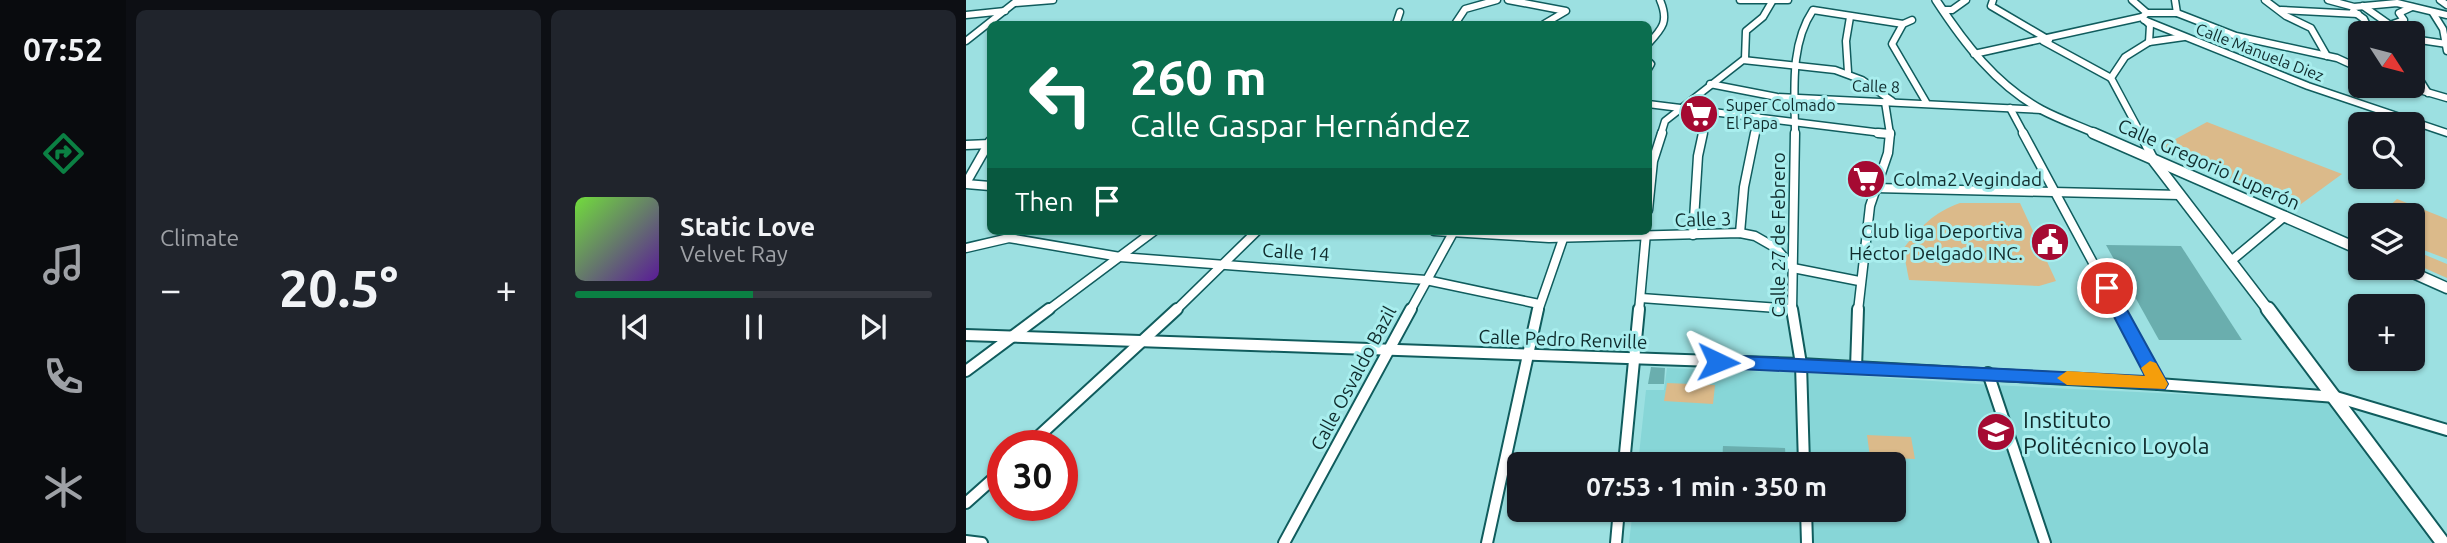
<!DOCTYPE html>
<html lang="en">
<head>
<meta charset="utf-8">
<style>
	body { margin:0; font-family:Ubuntu,sans-serif; background:#20242c; color:#f1f3f6; height:100vh; display:flex; flex-direction:column; font-size:26px; white-space:nowrap }
	* { box-sizing:border-box; margin:0 }
	p { font-size:23px; color:#9ea1a6 }
	.icon { flex:none; width:38px; height:38px; fill:none; stroke:currentColor; stroke-width:2; stroke-linecap:round; stroke-linejoin:round }
	.map { position:relative; flex:1; overflow:hidden }
	.panel { display:flex; flex-direction:column; gap:10px; padding:10px; background:#0d0f14; width:840px }
	.panel>* { flex:none }
	.hud { position:absolute; left:21px; top:21px; width:665px; height:214px; border-radius:10px; box-shadow:0 2px 5px #0004; background:#0b6e4f; color:#fff; overflow:hidden }
	.needle { width:46px; rotate:126deg }
	.fabs { position:absolute; left:1382px; top:21px; display:grid; gap:14px }
	.fabs a { display:grid; place-items:center; width:77px; height:77px; border-radius:10px; background:#171b24; box-shadow:0 2px 5px #0004; font-size:35px }
	.speed { position:absolute; left:21px; top:430px; display:flex; gap:14px; font-size:35px; font-weight:700; text-align:center }
	.speed>* { display:grid; place-content:center; width:91px; height:91px; border-radius:50%; background:#171b24; box-shadow:0 2px 5px #0004; line-height:1 }
	.speed .limit { border:10px solid #d22; background:#fff; color:#111 }
	.pin { position:absolute; display:grid; place-items:center; width:60px; height:60px; color:#fff; margin:-30px; border:4px solid #fff; border-radius:50%; box-shadow:0 2px 7px #0007 }
	.me { position:absolute; width:77px; margin:-38px; rotate:92deg; stroke-linejoin:round; filter:drop-shadow(0 0 5px #0008) }
	.turn { display:flex; align-items:center; gap:24px; height:147px; padding:0 28px; font-size:32px }
	.turn .icon { width:91px; height:91px; stroke-width:2.5 }
	.turn b { display:block; font-size:49px; line-height:60px }
	.then { display:flex; align-items:center; height:66px; padding:0 28px; background:#0003; gap:14px; font-size:26px }
	.big { font-size:52px; font-weight:600; line-height:1.1 }
	.panel .widget { flex:1; display:flex; flex-direction:column; justify-content:center; gap:10px; min-width:0; padding:0 24px; border-radius:10px; background:#20242c }
	.song { display:flex; align-items:center; gap:21px }
	.cover { width:84px; height:84px; border-radius:10px; background:linear-gradient(135deg,hsl(100 70% 55%),hsl(270 70% 35%)) }
	.played { height:7px; border-radius:4px; background:linear-gradient(90deg,#0b8043 50%,#363941 50%) }
	.keys { display:flex; justify-content:space-around; direction:ltr }
	.heat { display:flex; justify-content:space-between; align-items:center; font-size:38px; direction:ltr }
	.panel .tiles { flex:1; display:grid; gap:10px; grid-template-columns:repeat(2,1fr) }
	.trip { position:absolute; left:541px; top:452px; width:399px; height:70px; border-radius:10px; background:#171b24; box-shadow:0 2px 5px #0004; font-weight:600; line-height:70px; text-align:center }
	main { display:flex; flex:1; min-height:0 }
	.tab-bar { display:flex; flex-direction:column; width:126px; justify-content:space-around; align-items:center; background:#090b0e; color:#9ea1a6 }
	.tab-bar .icon { width:49px; height:49px }
	.tab-bar .on { color:#0b8043 }
	.tab-bar b { font-size:32px; color:#f1f3f6 }
	.map>svg:first-child { display:block }
	.built { fill:#87d6d7 }
	.green { fill:#dbba8a }
	.building { fill:#6aaeae }
	.lines { fill:none; stroke-linecap:round; stroke-linejoin:round }
	.minor-far2-casing { stroke:#105c5d; stroke-width:9 }
	.minor-far1-casing { stroke:#105c5d; stroke-width:11 }
	.minor-casing { stroke:#105c5d; stroke-width:14 }
	.tertiary-far2-casing { stroke:#105c5d; stroke-width:10 }
	.tertiary-far1-casing { stroke:#105c5d; stroke-width:13 }
	.tertiary-casing { stroke:#105c5d; stroke-width:17 }
	.minor-far2 { stroke:#fff; stroke-width:6 }
	.minor-far1 { stroke:#fff; stroke-width:8 }
	.minor { stroke:#fff; stroke-width:10 }
	.tertiary-far2 { stroke:#fff; stroke-width:7 }
	.tertiary-far1 { stroke:#fff; stroke-width:10 }
	.tertiary { stroke:#fff; stroke-width:13 }
	.route { fill:#1a73e8; stroke:#114b97; stroke-width:2 }
	.slow { fill:#f59e0b }
	.labels { text-anchor:middle; dominant-baseline:central; stroke-width:6; stroke-linejoin:round; paint-order:stroke }
	.far-street-label { font-size:16px; fill:#0f2b2c; stroke:#a9eeee }
	.far-poi-label { font-size:16px; fill:#0f2b2c; stroke:#a9eeee; text-anchor:start }
	.street-label { font-size:19px; fill:#0f2b2c; stroke:#a9eeee }
	.poi-label { font-size:19px; fill:#0f2b2c; stroke:#a9eeee; text-anchor:start }
	.near-poi-label { font-size:23px; fill:#0f2b2c; stroke:#a9eeee; text-anchor:start }
</style>
</head>
<body>
<main>
<nav class="tab-bar">
<b>07:52</b>
<svg class="icon on" aria-label="directions" viewBox="0 0 24 24"><path d="M12 3l9 9-9 9-9-9zM9 14v-3h6M13 9l2 2-2 2"/></svg>
<svg class="icon" aria-label="music" viewBox="0 0 24 24"><path d="M9 18V5l10-2v13"/><circle cx="6" cy="18" r="3"/><circle cx="16" cy="16" r="3"/></svg>
<svg class="icon" aria-label="phone" viewBox="0 0 24 24"><path d="M5 4h4l2 5-3 2q2 4 5 5l2-3 5 2v4C11 20 4 13 5 4z"/></svg>
<svg class="icon" aria-label="climate" viewBox="0 0 24 24"><path d="M12 3v18M4 7l16 10M4 17L20 7"/></svg>
</nav>
<section class="panel">
<div class="tiles">
<div class="widget"><p>Climate</p>
<div class="heat"><a>−</a><b class="big">20.5°</b><a>+</a></div>
</div>
<div class="widget">
<div class="song"><i class="cover"></i><div><b>Static Love</b><p>Velvet Ray</p></div></div>
<div class="played"></div>
<div class="keys"><svg class="icon" aria-label="previous" viewBox="0 0 24 24"><path d="M18 5L8 12l10 7zM5 5v14"/></svg><svg class="icon" aria-label="pause" viewBox="0 0 24 24"><path d="M8 5v14M16 5v14"/></svg><svg class="icon" aria-label="next" viewBox="0 0 24 24"><path d="M6 5l10 7-10 7zM19 5v14"/></svg></div>
</div>
</div>
</section>
<div class="map">
<svg width="1481" height="543" viewBox="0 0 1481 543">
	<rect width="100%" height="100%" fill="#9ce0e1"/>
	<polygon class="built" points="701,368 863,374 1026,385 1360,401 1466,543 663,543 667,509 928,509 928,464 672,464 680,390 698,390"/>
	<g class="green">
		<polygon points="1241,122 1376,174 1331,207 1193,148"/>
		<polygon points="1431,199 1481,219 1481,259 1447,246 1447,215 1414,215"/>
		<path d="M 994,203 L 1054,203 L 1090,281 L 1073,286 L 943,280 L 937,249 C 954,227 968,212 994,203 Z"/>
		<polygon points="1452,252 1481,264 1481,278 1447,263"/>
		<polygon points="701,383 749,385 747,404 698,401"/>
		<polygon points="901,435 945,437 949,459 904,457"/>
	</g>
	<g class="building">
		<polygon points="1140,245 1215,246 1276,340 1193,340"/>
		<polygon points="685,367 699,368 698,384 682,384"/>
		<polygon points="757,446 819,448 820,464 756,464"/>
	</g>
	<g class="lines">
		<g class="minor-far2-casing">
			<g id="minor-far2">
				<polyline points="542,0 600,11 578,24"/>
				<polyline points="774,0 822,0"/>
				<polyline points="1027,0 1025,6 1083,40"/>
				<polyline points="1166,0 1181,13 1176,17 1184,25 1183,42"/>
				<polyline points="1209,0 1211,13 1270,36 1371,58 1395,69"/>
				<polyline points="1299,0 1320,16 1345,28 1361,56"/>
				<polyline points="1362,0 1388,7 1431,3 1481,15"/>
				<polyline points="1474,0 1481,5"/>
				<polyline points="49,3 87,0"/>
				<polyline points="1397,6 1424,25"/>
				<polyline points="977,10 986,10 1000,0"/>
				<polyline points="1315,10 1392,14"/>
				<polyline points="1387,11 1398,19 1405,33"/>
				<polyline points="1181,13 1211,13"/>
				<polyline points="1467,13 1477,29 1481,51"/>
				<polyline points="0,15 39,11"/>
				<polyline points="946,20 937,24 926,44 960,102"/>
				<polyline points="1178,20 1342,86 1481,133"/>
				<polyline points="430,24 434,12"/>
				<polyline points="489,24 499,9 531,0"/>
				<polyline points="1425,33 1424,25 1438,20 1433,13 1446,7"/>
				<polyline points="1447,39 1481,44"/>
				<polyline points="0,41 52,0"/>
				<polyline points="1077,41 1145,78"/>
				<polyline points="1183,42 1218,37"/>
				<path d="M 682,44 C 697,28 703,21 694,0"/>
				<polyline points="1008,54 1176,17"/>
				<polyline points="779,59 780,31 797,17 807,0"/>
				<polyline points="682,61 685,64 682,69"/>
				<polyline points="1447,69 1462,93"/>
				<polyline points="882,72 880,41 884,17"/>
				<polyline points="744,84 811,97 1076,110"/>
				<polyline points="1440,86 1481,98"/>
				<polyline points="919,102 924,134"/>
				<polyline points="682,104 924,134"/>
				<polyline points="1044,108 1058,134"/>
				<polyline points="695,134 699,121 777,60 869,70 896,80 926,101"/>
				<polyline points="736,134 745,112"/>
				<polyline points="789,134 792,117"/>
				<path d="M 829,134 C 829,93 823,46 847,10 L 937,24"/>
				<polyline points="1175,134 1145,78 1159,57 1183,42"/>
			</g>
		</g>
		<g class="minor-far1-casing">
			<g id="minor-far1">
				<polyline points="912,133 924,134"/>
				<polyline points="1057,133 1153,311"/>
				<polyline points="1174,133 1187,158"/>
				<polyline points="0,145 24,144"/>
				<polyline points="0,183 24,141"/>
				<polyline points="0,184 24,186"/>
				<polyline points="909,188 1214,195"/>
				<polyline points="682,210 687,161 696,133"/>
				<polyline points="468,231 583,238 774,233 789,236 810,248 827,268 893,281"/>
				<polyline points="774,233 778,187 789,133"/>
				<polyline points="727,235 732,156 737,133"/>
				<polyline points="0,248 43,238 154,257 460,280 573,304"/>
				<polyline points="1265,261 1319,216"/>
				<polyline points="675,298 826,309"/>
				<polyline points="81,311 188,231"/>
				<polyline points="209,311 291,231"/>
				<polyline points="444,311 488,231"/>
				<polyline points="572,311 598,236"/>
				<polyline points="673,311 680,233"/>
				<polyline points="826,311 829,133"/>
				<polyline points="892,311 904,206 922,153 924,133"/>
			</g>
		</g>
		<g class="minor-casing">
			<g id="minor">
				<polyline points="826,309 835,364 838,464"/>
				<polyline points="1152,309 1192,384"/>
				<polyline points="0,335 835,364 1192,384 1370,397 1481,430"/>
				<polyline points="890,368 892,309"/>
				<polyline points="0,371 83,309"/>
				<polyline points="1022,373 1079,543"/>
				<polyline points="62,446 211,309"/>
				<polyline points="658,464 673,309"/>
				<polyline points="0,503 37,470"/>
				<polyline points="840,509 841,543"/>
				<polyline points="0,541 16,543"/>
				<polyline points="318,543 445,309"/>
				<polyline points="521,543 572,309"/>
				<polyline points="650,543 653,509"/>
			</g>
		</g>
		<g class="tertiary-far2-casing">
			<path id="tertiary-far2" d="M 970,0 C 998,43 1030,85 1076,110 C 1093,119 1113,126 1131,134"/>
		</g>
		<g class="tertiary-far1-casing">
			<g id="tertiary-far1">
				<polyline points="1127,133 1395,250"/>
				<polyline points="1188,161 1303,311"/>
				<polyline points="1436,268 1481,288"/>
			</g>
		</g>
		<g class="tertiary-casing">
			<polyline id="tertiary" points="1302,309 1477,543"/>
		</g>
		<use href="#minor-far2" class="minor-far2"/>
		<use href="#minor-far1" class="minor-far1"/>
		<use href="#minor" class="minor"/>
		<use href="#tertiary-far2" class="tertiary-far2"/>
		<use href="#tertiary-far1" class="tertiary-far1"/>
		<use href="#tertiary" class="tertiary"/>
	</g>
	<polygon class="route" points="1141,282 1149,288 1202,384 1199,389 752,368 743,362 752,355 1179,376 1133,288"/>
	<polygon class="slow" points="1184,361 1190,363 1202,384 1199,389 1101,385 1091,378 1101,371 1179,376 1175,368"/>
	<defs>
		<g id="supermarket-disc" transform="scale(2.0125)"><circle r="9.5" fill="#a50a32" stroke="#a9eeee"/><path d="M-6-5.5h2.5l.6 2H6L4.5 2H-2.5L-4.4-4H-6ZM-1.5 3.2a1.3 1.3 0 1 0 .1 0ZM3 3.2a1.3 1.3 0 1 0 .1 0Z" fill="#fff"/></g>
		<g id="civic-disc" transform="scale(2.0125)"><circle r="9.5" fill="#a50a32" stroke="#a9eeee"/><path d="M-.6-6.5H3V-4.5H.6V-3L4-1V1h2V6H-6V1h2V-1L-.6-3ZM-1.2 2.5V6h2.4V2.5Z" fill="#fff"/></g>
		<g id="university-disc" transform="scale(2.0125)"><circle r="9.5" fill="#a50a32" stroke="#a9eeee"/><path d="M0-5L7-2L0 1L-7-2ZM-4 1L0 2.5L4 1V4Q0 6-4 4Z" fill="#fff"/></g>
	</defs>
	<g fill-rule="evenodd">
		<use href="#supermarket-disc" x="733" y="114"/>
		<use href="#supermarket-disc" x="900" y="179"/>
		<use href="#civic-disc" x="1084" y="242"/>
		<use href="#university-disc" x="1030" y="432"/>
	</g>
	<g class="labels">
		<g class="far-street-label">
			<text transform="translate(1294 52) rotate(21)">Calle Manuela Diez</text>
			<text transform="translate(910 86) rotate(2)">Calle 8</text>
		</g>
		<g class="far-poi-label">
			<text x="760" y="105">Super Colmado<tspan x="760" dy="18">El Papa</tspan></text>
		</g>
		<g class="street-label">
			<text transform="translate(1243 164) rotate(24)">Calle Gregorio Luperón</text>
			<text transform="translate(737 219) rotate(-2)">Calle 3</text>
			<text transform="translate(812 235) rotate(-90)">Calle 27 de Febrero</text>
			<text transform="translate(330 252) rotate(4)">Calle 14</text>
			<text transform="translate(597 339) rotate(2)">Calle Pedro Renville</text>
			<text transform="translate(387 378) rotate(-62)">Calle Osvaldo Bazil</text>
		</g>
		<g class="poi-label">
			<text x="927" y="179">Colma2 Vegindad</text>
			<text x="1057" y="231" text-anchor="end">Club liga Deportiva<tspan x="1057" dy="22">Héctor Delgado INC.</tspan></text>
		</g>
		<g class="near-poi-label">
			<text x="1057" y="419">Instituto<tspan x="1057" dy="26">Politécnico Loyola</tspan></text>
		</g>
	</g>
</svg>
<div class="fabs">
<a><svg class="needle" viewBox="-14 -14 28 28"><path d="M0-13l5 13h-10z" fill="#e53935"/><path d="M0 13l5-13h-10z" fill="#9ea1a6"/></svg></a>
<a><svg class="icon" aria-label="search" viewBox="0 0 24 24"><circle cx="10" cy="10" r="6"/><path d="M15 15l6 6"/></svg></a>
<a><svg class="icon" aria-label="layers" viewBox="0 0 24 24"><path d="M12 4l9 5-9 5-9-5zM3 14l9 5 9-5"/></svg></a>
<a>+</a>
</div>
<div class="speed"><div class="limit">30</div></div>
<div class="pin" style="left:1141px;top:288px;background:#d93025"><svg class="icon" aria-label="arrive" viewBox="0 0 24 24"><path d="M6 21V4h12l-3 4 3 4H6"/></svg></div>
<svg class="me" style="left:752px;top:362px" viewBox="-20 -20 40 40"><path d="M0-17L14 15 0 8-14 15z" fill="#1a73e8" stroke="#fff" stroke-width="4"/></svg>
<div class="trip">07:53 · 1 min · 350 m</div>
<div class="hud">
<div class="turn"><svg class="icon" aria-label="left" viewBox="0 0 24 24"><path d="M17 20v-9H6M10 6l-5 5 5 5"/></svg><div><b>260 m</b>Calle Gaspar Hernández</div></div>
<div class="then">Then<svg class="icon" aria-label="arrive" viewBox="0 0 24 24"><path d="M6 21V4h12l-3 4 3 4H6"/></svg></div>
</div>
</div>
</main>
</body>
</html>
